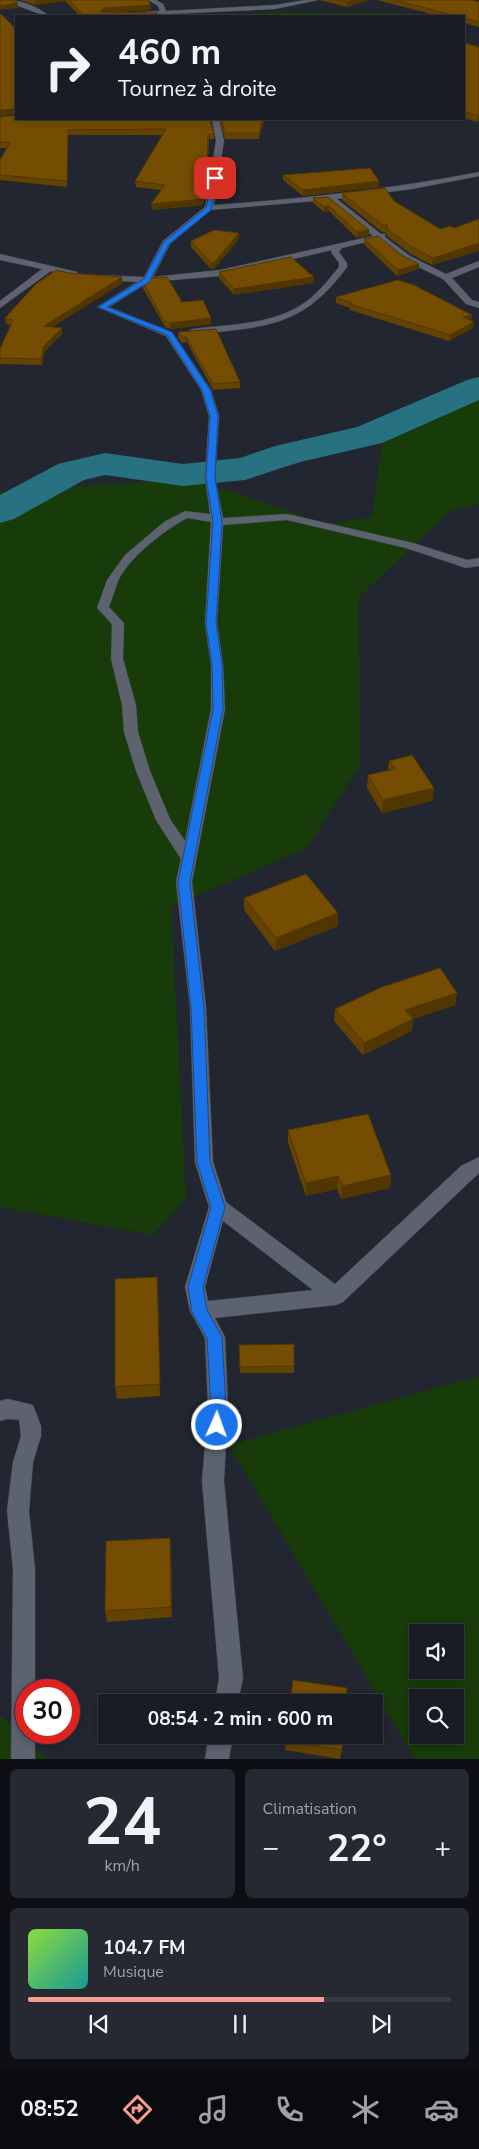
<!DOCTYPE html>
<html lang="fr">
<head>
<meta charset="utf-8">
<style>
	body { margin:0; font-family:"Nunito Sans",sans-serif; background:#262931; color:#f1f3f6; height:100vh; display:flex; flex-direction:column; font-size:19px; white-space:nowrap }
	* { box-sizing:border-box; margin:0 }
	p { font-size:16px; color:#9fa1a6 }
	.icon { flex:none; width:28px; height:28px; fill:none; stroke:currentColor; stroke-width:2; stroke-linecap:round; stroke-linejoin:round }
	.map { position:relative; height:1759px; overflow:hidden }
	.sheet { display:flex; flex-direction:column; gap:10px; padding:10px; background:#0e0f14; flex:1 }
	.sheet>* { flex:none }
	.top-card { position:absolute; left:15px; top:15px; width:450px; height:105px; border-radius:0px; box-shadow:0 2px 8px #0003,0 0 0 1px #373a41; background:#191c24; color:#f1f3f6; overflow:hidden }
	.buttons { position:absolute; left:409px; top:1624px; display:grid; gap:10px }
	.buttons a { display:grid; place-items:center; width:55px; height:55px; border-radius:0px; background:#191c24; box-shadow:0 2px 8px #0003,0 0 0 1px #373a41; font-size:25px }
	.speed { position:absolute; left:15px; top:1679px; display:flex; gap:10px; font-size:25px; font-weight:700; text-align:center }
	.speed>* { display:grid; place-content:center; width:65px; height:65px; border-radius:50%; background:#191c24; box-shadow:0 2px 8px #0003,0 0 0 1px #373a41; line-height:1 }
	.speed .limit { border:8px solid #d22; background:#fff; color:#111 }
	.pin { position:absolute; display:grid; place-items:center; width:42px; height:42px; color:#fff; margin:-21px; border-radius:10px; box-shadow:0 2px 8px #0006 }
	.me { position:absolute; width:55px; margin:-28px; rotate:2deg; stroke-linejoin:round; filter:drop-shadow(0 0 4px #0008) }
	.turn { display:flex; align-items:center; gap:18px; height:105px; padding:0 20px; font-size:22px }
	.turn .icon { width:65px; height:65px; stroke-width:2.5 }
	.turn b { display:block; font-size:35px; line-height:42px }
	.big { font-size:38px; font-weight:700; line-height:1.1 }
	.sheet .card { flex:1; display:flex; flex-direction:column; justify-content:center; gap:8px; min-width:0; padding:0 18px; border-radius:8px; background:#262931 }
	.sheet .dial { align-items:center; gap:0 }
	.dial b { font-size:65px; line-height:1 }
	.song { display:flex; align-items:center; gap:15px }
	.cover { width:60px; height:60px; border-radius:8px; background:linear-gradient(135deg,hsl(90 70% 55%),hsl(180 70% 35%)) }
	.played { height:5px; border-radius:2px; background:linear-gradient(90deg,#f59d90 70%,#373a41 70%) }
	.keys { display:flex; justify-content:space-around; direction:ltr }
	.heat { display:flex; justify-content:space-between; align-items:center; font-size:28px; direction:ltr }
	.sheet .tiles { flex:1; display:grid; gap:10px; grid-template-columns:1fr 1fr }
	.card:last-child { grid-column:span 2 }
	.trip { position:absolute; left:98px; top:1694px; width:285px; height:50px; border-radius:0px; background:#191c24; box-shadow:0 2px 8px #0003,0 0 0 1px #373a41; font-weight:700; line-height:50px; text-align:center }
	.tab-bar { display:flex; height:80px; justify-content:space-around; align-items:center; background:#0a0b0e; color:#9fa1a6 }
	.tab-bar .icon { width:35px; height:35px }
	.tab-bar .active { color:#f59d90 }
	.tab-bar b { font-size:22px; color:#f1f3f6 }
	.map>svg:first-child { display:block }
	.green { fill:#173b09; fill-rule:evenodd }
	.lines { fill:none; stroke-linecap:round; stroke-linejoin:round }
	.river { fill:#277181; fill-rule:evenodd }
	.minor-casing { stroke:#3e414a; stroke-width:1 }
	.minor { fill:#5c626e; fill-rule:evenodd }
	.wall { fill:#644202 }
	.shaded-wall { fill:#513601 }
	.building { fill:#744d02; stroke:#513601 }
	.route { fill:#1a73e8; stroke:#114b97 }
</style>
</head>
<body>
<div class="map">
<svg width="479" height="1759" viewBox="0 0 479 1759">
	<rect width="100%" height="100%" fill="#212630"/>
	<g class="green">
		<polygon points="265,12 402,12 402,16 228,16"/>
		<polygon points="479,377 479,504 450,511 359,597 360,765 307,848 171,907 186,1198 153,1235 0,1207 0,491 194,479 327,524 372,517 386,415"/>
		<path d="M 479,1376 L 479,1759 L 415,1759 L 229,1445 ZM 455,1632 L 455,1670 L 418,1670 L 418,1632 ZM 418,1698 L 455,1698 L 455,1735 L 418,1735 Z"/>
		<polygon points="0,1715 48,1759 0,1759"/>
	</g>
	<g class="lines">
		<polygon class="river" points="479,377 479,400 382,443 300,462 245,480 183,486 105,475 84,480 14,519 0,523 0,495 58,464 105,453 183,464 240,458 275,446 357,427 467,380"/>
		<g class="minor-casing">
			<g id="minor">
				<path d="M 6,0 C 21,0 37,6 49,16 C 43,16 12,4 6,0 Z"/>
				<polygon points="148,0 156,0 163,4 166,11 275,5 305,0 318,0 275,9 170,14 171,16 102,16 105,14 160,11 158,6"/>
				<path d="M 212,119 L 219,119 L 224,141 L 214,205 C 303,199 391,189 479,172 L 479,176 L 412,189 L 337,199 L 381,234 L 385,234 L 385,237 L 410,256 L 446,274 L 479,261 L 479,267 L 452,278 L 472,300 L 479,302 L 479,308 L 466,304 L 443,279 L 404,260 L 378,239 L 342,248 L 339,252 L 347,263 L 347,267 C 301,330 263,326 192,335 L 187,332 L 192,329 C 231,324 275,325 307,301 C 320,291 329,279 339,267 L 339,263 L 331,252 L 332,250 L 220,276 L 149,282 L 109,307 L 172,332 L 211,390 L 219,416 L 215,477 L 223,518 L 287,514 L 413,543 L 467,560 L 479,558 L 479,566 L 466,568 L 406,548 L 287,520 L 223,525 L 217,623 L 223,665 L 225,709 L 192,882 L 206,1007 L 213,1162 L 226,1202 L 335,1284 L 461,1166 L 479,1157 L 479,1173 L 343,1302 L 336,1305 L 215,1318 L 225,1337 L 228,1407 L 224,1481 L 243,1678 L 238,1702 L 215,1702 L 219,1678 L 202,1481 L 208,1407 L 205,1338 L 190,1311 L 185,1287 L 209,1207 L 195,1162 L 190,1007 L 176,882 L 181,859 L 156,820 L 136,771 L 124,732 L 122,705 L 111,659 L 112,624 L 97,608 L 107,580 L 125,555 L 164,522 L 185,511 L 210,514 L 205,477 L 209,416 L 201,390 L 166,336 L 97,307 L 137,282 L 102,280 L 98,277 L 99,275 L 144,277 L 163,241 L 205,207 L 216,141 ZM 328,200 L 373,236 L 220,270 L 153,277 L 170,244 L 211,210 ZM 187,518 L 211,522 L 205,623 L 211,665 L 211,709 L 185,841 L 170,819 L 150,771 L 138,732 L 136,705 L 123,659 L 124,623 L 109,607 C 112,599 115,590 118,581 C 130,556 164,531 187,518 ZM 223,1221 L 313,1290 L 208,1301 L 205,1287 Z"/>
				<polygon points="0,254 77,272 78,274 74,277 51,271 0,308 0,301 42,269 0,260"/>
				<polygon points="8,1399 33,1405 41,1426 41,1436 33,1462 29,1511 35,1569 35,1690 26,1690 26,1732 35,1732 35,1759 11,1759 13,1569 7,1511 13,1462 21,1436 19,1420 8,1419 0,1421 0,1401"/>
				<polygon points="209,1735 233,1735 229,1759 205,1759"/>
			</g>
		</g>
		<use href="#minor" class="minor"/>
	</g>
	<g class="wall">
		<polygon points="20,0 148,0 151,10 104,13 159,16 80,16 65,1 35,5"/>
		<polygon points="319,0 368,0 347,7"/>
		<polygon points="377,0 472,0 479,2 479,27 464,23 464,16 438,16"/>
		<polygon points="464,41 479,122 477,122 464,118"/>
		<polygon points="0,117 16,119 185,119 214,134 214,139 209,139 207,181 201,178 201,179 206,183 206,189 203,205 152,210 161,190 136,187 135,181 163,135 68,135 67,187 0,180 0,160 7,148 0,148"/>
		<polygon points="219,119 265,119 259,139 225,139"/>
		<polygon points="283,175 379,181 379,187 303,196 283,180"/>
		<polygon points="342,193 394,201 440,229 454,228 479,219 479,251 432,265 411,254 387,236 386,233 382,232 342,200"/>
		<polygon points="328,197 369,235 357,238 329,211 324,212 313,203 313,198"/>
		<polygon points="239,239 214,269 211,269 191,247 191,241"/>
		<polygon points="364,239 419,264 419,269 397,276 364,244"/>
		<polygon points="219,272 314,283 234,295 219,278"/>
		<polygon points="69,273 123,283 52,327 62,334 44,352 42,365 0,364 0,349 11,325 6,324 5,318"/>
		<polygon points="143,282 211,318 211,324 170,329 165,327 143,288"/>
		<polygon points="336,297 472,315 471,321 473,328 449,341 350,310 350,308 336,303"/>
		<polygon points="216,329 240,382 240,388 213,390 187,342 182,343 178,338 178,332"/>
		<polygon points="389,761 434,788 432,801 382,813 367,788 368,775 388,771"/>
		<polygon points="244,898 338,926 275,951 244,910"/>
		<polygon points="457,993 455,1005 413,1019 412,1031 363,1055 334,1021 335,1009"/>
		<polygon points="288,1130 391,1175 390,1188 341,1199 337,1189 306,1196 288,1143"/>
		<polygon points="158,1289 160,1396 117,1399 115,1387"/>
		<polygon points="239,1345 294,1366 294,1373 240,1373"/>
		<polygon points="171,1548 172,1617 107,1622 105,1611"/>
		<polygon points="287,1735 342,1750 340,1759 285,1750"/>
	</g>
	<g class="shaded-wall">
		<polygon points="35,0 65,0 65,1 35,5"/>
		<polygon points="354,0 368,0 347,7 348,2"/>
		<polygon points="18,3 18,8 0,10 0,6"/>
		<polygon points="151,5 151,10 100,12 104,8"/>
		<polygon points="15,109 16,114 0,116 0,110"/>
		<polygon points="479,115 479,122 477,122 478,116"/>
		<polygon points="263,119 265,119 259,139 259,133"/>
		<polygon points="379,181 379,187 303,196 303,190"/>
		<polygon points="206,183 206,189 203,205 152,210 151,204"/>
		<polygon points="329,206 329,211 324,212 324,207"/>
		<polygon points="369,230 369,235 357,238 357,232"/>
		<polygon points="239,233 239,239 214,269 211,269 211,263"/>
		<polygon points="479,243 479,251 432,265 433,258"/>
		<polygon points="419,264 419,269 397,276 398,270"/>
		<polygon points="122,277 123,283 45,331 44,326"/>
		<polygon points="314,277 314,283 234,295 234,289"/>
		<polygon points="472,315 471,321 463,317"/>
		<polygon points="211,318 211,324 170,329 170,323"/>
		<polygon points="474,322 473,328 449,341 450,335"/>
		<polygon points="62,328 62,334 44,352 42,365 41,359 44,346"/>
		<polygon points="434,788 432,801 382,813 383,800"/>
		<polygon points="338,913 338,926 275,951 276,938"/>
		<polygon points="457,993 455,1005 404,1022 405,1010"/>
		<polygon points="413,1019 412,1031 363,1055 364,1043"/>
		<polygon points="391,1175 390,1188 341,1199 342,1186"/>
		<polygon points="338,1176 337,1189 306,1196 306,1183"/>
		<polygon points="157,1277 158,1289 160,1396 160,1384"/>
		<polygon points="170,1538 171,1548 172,1617 171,1607"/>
	</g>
	<g class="building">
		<polygon points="0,0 11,0 18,3 0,6"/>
		<polygon points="69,0 148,0 151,5 104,8 100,12 157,13 159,16 84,16"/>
		<polygon points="338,0 354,0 348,2"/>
		<polygon points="395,0 472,0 479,2 479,22 464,18 464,16 456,16"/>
		<polygon points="0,13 16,29 16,110 15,109 0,110"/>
		<polygon points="464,41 465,43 479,47 479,115 478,116 464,111"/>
		<polygon points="16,115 16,119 185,119 210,120 214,134 208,134 207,175 201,172 198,177 206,183 203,199 151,204 165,185 135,181 166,129 68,130 67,181 0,175 0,160 10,143 0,142 0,117"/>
		<polygon points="221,119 263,119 259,133 225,133"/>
		<polygon points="370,168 379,181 303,190 283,175"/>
		<polygon points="385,188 394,201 440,229 450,226 454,228 479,219 479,243 433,258 412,247 387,229 387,225 382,225 342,193"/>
		<polygon points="328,197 369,230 357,232 329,206 324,207 313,198"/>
		<polygon points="214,230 239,233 214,263 211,263 191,241"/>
		<polygon points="378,236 403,256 419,264 398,270 364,239"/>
		<polygon points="291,257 314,277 234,289 219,272"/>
		<polygon points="56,270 69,273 122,277 44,326 62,328 44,346 41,359 0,358 0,349 13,320 5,318 36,284"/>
		<polygon points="167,277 182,302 203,300 211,318 170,323 164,321 143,282 149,278"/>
		<polygon points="398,280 414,285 472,315 463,317 474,322 450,335 350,304 352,303 336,297"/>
		<polygon points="216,329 240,382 213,384 186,337 182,337 178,332"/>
		<polygon points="412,755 434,788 383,800 368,775 395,769 389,761"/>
		<polygon points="306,874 338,913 276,938 244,898"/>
		<polygon points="440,968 457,993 405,1010 413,1019 364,1043 335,1009 382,987"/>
		<polygon points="368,1114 391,1175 342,1186 338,1176 306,1183 288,1130"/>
		<polygon points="157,1277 160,1384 115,1387 115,1279"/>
		<polygon points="294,1344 294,1366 240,1367 239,1345"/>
		<polygon points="170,1538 171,1607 105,1611 106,1541"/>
		<polygon points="293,1680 347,1688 346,1702 290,1702"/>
		<polygon points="287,1735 343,1735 342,1750 286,1741"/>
	</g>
	<polygon class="route" points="213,176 218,178 211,210 169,244 149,282 107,307 172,332 210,390 218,416 215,477 222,522 216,623 222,665 223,709 190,882 204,1007 210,1162 225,1207 203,1287 207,1310 222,1337 226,1407 222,1431 217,1433 211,1431 209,1425 211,1407 207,1338 192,1312 188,1287 211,1207 197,1162 191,1007 178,882 213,709 212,665 206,623 213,522 206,477 210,416 202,390 167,335 98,307 144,279 164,242 206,208"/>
</svg>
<div class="buttons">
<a><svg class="icon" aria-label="sound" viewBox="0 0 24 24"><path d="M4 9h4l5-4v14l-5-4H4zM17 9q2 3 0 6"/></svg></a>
<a><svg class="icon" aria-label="search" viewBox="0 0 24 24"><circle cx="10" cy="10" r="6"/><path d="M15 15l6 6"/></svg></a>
</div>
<div class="speed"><div class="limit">30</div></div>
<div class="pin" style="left:215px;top:178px;background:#d93025"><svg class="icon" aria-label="arrive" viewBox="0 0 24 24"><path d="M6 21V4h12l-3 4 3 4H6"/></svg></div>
<svg class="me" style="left:217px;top:1425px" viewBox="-20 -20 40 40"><circle r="17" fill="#1a73e8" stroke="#fff" stroke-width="3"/><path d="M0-11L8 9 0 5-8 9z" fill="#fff"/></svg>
<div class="trip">08:54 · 2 min · 600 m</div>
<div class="top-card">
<div class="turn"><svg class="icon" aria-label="right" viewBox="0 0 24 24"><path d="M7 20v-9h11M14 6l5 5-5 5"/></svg><div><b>460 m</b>Tournez à droite</div></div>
</div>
</div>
<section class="sheet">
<div class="tiles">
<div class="card dial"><b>24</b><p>km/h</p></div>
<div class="card"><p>Climatisation</p>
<div class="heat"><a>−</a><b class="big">22°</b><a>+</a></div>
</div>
<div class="card">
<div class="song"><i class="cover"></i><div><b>104.7 FM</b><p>Musique</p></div></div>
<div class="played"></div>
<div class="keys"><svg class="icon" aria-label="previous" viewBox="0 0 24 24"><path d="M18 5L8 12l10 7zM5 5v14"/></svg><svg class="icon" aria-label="pause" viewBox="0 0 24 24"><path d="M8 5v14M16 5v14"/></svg><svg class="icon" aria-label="next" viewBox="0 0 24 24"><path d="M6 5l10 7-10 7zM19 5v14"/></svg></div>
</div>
</div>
</section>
<nav class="tab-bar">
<b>08:52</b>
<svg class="icon active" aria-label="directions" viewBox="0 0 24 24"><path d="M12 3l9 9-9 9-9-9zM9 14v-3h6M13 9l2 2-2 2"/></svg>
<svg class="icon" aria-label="music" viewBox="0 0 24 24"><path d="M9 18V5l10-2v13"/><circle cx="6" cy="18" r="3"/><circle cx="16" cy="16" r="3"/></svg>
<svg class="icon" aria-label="phone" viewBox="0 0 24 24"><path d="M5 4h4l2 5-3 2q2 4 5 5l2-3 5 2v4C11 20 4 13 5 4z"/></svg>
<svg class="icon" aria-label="climate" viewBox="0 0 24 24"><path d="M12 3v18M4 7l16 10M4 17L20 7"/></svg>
<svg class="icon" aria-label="car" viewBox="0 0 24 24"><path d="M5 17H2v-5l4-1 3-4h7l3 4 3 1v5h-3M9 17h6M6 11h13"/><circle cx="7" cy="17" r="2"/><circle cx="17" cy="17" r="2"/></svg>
</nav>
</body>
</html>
